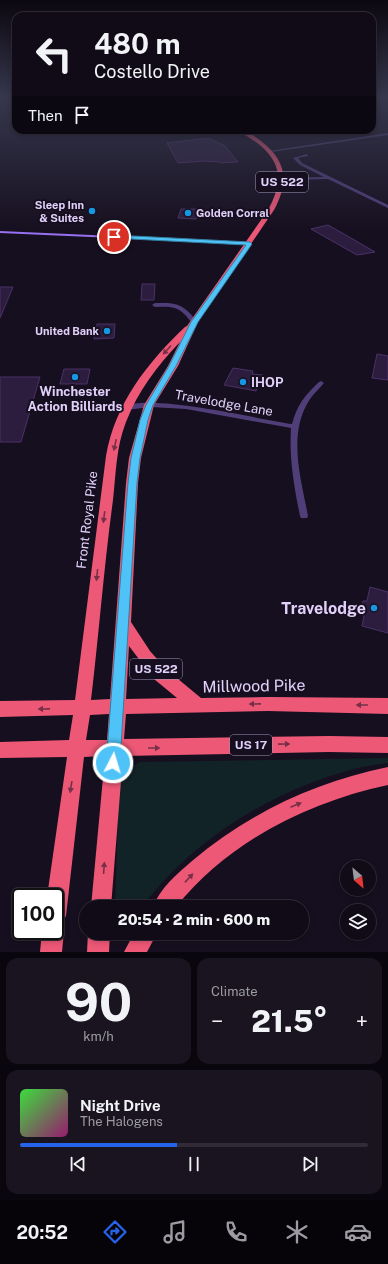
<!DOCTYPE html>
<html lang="en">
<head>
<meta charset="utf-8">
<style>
	body { margin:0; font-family:"Public Sans",sans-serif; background:#191420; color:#f1f3f6; height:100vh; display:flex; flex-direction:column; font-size:15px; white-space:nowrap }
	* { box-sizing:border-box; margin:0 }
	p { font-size:13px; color:#9c9ba1 }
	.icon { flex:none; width:22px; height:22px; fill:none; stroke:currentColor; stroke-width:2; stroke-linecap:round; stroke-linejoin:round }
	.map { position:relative; height:952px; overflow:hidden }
	.drawer { display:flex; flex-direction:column; gap:6px; padding:6px; background:#09060d; flex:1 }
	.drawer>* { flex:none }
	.banner { position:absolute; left:12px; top:12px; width:364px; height:122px; border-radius:12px; box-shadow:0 2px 6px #0003,0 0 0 1px #302b36; background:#100b17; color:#f1f3f6; overflow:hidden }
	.needle { width:26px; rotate:152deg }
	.buttons { position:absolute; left:340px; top:860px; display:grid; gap:8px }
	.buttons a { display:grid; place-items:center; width:36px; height:36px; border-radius:50%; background:#100b17; box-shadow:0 2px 6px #0003,0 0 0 1px #302b36; font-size:20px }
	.speed { position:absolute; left:12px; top:888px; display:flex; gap:8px; font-size:20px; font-weight:700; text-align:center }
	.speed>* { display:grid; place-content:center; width:52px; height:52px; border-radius:50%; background:#100b17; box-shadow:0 2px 6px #0003,0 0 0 1px #302b36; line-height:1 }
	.speed .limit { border:2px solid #111; border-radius:6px; background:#fff; color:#111 }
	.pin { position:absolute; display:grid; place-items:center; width:34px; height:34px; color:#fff; margin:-17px; border:2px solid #fff; border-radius:50%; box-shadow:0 1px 4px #0007 }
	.me { position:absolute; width:44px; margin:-22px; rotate:5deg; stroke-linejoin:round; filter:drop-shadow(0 0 3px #0008) }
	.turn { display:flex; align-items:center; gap:14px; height:84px; padding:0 16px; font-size:18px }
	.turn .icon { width:52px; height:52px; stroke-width:2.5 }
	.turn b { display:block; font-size:28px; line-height:34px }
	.then { display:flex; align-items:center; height:38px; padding:0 16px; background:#0003; gap:8px; font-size:15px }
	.big { font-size:30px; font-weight:800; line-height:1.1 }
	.drawer .tile { flex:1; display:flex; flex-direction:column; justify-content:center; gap:6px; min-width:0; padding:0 14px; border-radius:12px; background:#191420 }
	.drawer .dial { align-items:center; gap:0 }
	.dial b { font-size:52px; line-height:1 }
	.song { display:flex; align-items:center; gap:12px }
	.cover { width:48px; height:48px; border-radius:6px; background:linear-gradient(135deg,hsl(120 70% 55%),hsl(320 70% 35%)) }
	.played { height:4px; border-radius:2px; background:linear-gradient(90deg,#2563eb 45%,#302b36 45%) }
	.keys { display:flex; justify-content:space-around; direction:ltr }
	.heat { display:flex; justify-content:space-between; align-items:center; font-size:22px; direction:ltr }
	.drawer .tiles { flex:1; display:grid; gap:6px; grid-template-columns:1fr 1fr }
	.tile:last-child { grid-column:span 2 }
	.trip { position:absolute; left:79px; top:900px; width:230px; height:40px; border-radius:20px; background:#100b17; box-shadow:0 2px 6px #0003,0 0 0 1px #302b36; font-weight:800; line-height:40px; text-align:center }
	.tab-bar { display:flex; height:64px; justify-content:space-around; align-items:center; background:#060409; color:#9c9ba1 }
	.tab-bar .icon { width:28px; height:28px }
	.tab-bar .current { color:#2563eb }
	.tab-bar b { font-size:18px; color:#f1f3f6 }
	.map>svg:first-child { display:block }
	.green { fill:#122328 }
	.building { fill:#2c1d3e; stroke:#4a3167 }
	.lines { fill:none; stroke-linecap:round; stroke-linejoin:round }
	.street { fill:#503e79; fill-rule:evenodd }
	.secondary { fill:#9771f1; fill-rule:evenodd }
	.highway { fill:#ee5877; fill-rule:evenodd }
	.oneway { fill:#773047 }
	.route { fill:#4fc3f7; stroke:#337fa1 }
	.poi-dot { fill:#1796e1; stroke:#160f1f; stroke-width:1.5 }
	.labels { text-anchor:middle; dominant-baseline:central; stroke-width:4; stroke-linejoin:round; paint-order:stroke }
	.far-poi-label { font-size:11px; font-weight:bold; fill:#e1d1fa; stroke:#160f1f; text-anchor:end }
	.shield { fill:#160f1f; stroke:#a497b8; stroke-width:1 }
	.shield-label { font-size:12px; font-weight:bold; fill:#e1d1fa }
	.poi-label { font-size:13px; font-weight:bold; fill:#e1d1fa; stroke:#160f1f; text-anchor:start }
	.street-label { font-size:13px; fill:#e1d1fa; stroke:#160f1f }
	.near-poi-label { font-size:16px; font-weight:bold; fill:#e1d1fa; stroke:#160f1f; text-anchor:end }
	.near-street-label { font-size:16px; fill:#e1d1fa; stroke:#160f1f }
</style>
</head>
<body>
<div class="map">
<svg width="388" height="952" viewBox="0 0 388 952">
	<rect width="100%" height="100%" fill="#160f1f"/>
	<path class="green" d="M 388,758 L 388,763 C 358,766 331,775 303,786 C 240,812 184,852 142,907 L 115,907 L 119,785 L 123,771 L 140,762 Z"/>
	<g class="building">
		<polygon points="209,138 225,146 238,162 220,163 219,162 204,161 178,163 167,143"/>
		<polygon points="181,209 199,209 196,219 178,218"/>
		<polygon points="328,225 344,234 375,252 357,255 311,229"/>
		<polygon points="142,284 155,284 154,300 141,300"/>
		<polygon points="0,287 13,287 0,318"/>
		<polygon points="97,324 115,324 114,338 94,339"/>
		<polygon points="377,354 388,356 388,380 372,378"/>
		<polygon points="233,368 253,371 252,374 263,375 256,391 224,385"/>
		<polygon points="64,369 90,369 87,384 60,384"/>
		<polygon points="0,377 40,377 21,442 0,442"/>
		<polygon points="370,587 388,592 388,633 362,626 364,616 359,614 363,601 367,601"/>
	</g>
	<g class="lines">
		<g class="street">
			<polygon points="388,133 388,135 271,152 269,151"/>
			<polygon points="307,154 308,156 298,158 302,163 388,205 388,208 328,179 281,180 282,178 324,177 300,165 293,158"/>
			<path d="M 168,303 C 182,304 189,311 197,322 L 196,323 L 192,323 C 180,307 174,306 155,307 L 152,305 L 155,303 Z"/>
			<path d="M 321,381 L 324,383 C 320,388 314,393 310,399 C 287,434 301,478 308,516 L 307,518 L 301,518 L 300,516 C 294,486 289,458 291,428 L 186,409 L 151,407 L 126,410 L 122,408 C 144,391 261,420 292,424 C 297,405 305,395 319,382 Z"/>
		</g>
		<polygon class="secondary" points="0,231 250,242 252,243 250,244 0,233"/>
		<g class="highway">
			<path d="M 239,130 C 247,130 254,136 261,141 C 287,161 289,182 274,210 L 198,322 L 178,366 L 154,405 L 141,458 L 138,483 L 131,622 L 150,651 L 166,669 L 201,698 L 268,697 L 388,698 L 388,714 L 268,711 L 126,714 L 124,739 L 329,736 L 388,737 L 388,753 L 329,752 L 123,756 L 111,907 L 91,907 L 105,756 L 84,757 L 66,916 L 61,924 L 64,931 L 62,952 L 40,952 L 42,931 L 55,931 L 55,897 L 47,897 L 67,757 L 0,758 L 0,742 L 69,740 L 73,715 L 0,717 L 0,701 L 75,700 L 106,456 C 115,404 147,363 185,327 L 187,326 L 268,210 C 281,186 284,166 261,146 C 254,140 245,136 239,130 ZM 180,342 L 168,366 L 144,405 L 129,458 L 126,483 L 110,699 L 91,700 C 99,633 104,566 113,500 C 116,474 116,447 126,422 C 138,391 157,366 180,342 ZM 129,646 L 154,679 L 177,698 L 126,699 ZM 109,714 L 107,740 L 86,740 L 90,715 Z"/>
			<path d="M 388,767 L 388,785 C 308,802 228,842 176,907 L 153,907 C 160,888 177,874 192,861 C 249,813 315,782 388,767 Z"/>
			<polygon points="88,933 110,933 109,952 87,952"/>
			<polygon points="134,933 157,933 147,952 124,952"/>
		</g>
	</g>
	<defs><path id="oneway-solid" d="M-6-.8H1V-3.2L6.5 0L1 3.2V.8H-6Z"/></defs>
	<g class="oneway">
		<use href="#oneway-solid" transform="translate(167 350) rotate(132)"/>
		<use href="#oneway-solid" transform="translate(115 445) rotate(102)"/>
		<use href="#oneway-solid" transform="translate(104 517) rotate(97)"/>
		<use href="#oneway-solid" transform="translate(97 575) rotate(96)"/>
		<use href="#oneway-solid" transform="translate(255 704) rotate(179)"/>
		<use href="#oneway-solid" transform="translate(362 705) rotate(-180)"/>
		<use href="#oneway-solid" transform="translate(44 709) rotate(179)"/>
		<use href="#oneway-solid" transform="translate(284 744) rotate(-1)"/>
		<use href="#oneway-solid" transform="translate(154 748)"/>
		<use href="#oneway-solid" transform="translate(71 787) rotate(99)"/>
		<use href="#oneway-solid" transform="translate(296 805) rotate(-23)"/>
		<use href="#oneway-solid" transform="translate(104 868) rotate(-86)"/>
		<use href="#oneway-solid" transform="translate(189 878) rotate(-47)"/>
	</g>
	<linearGradient id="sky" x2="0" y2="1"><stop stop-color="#0c0811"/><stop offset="0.42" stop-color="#36374d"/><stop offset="1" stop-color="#36374d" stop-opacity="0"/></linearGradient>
	<rect width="388" height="231" fill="url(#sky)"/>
	<polygon class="route" points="114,235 250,242 252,244 198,322 176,366 153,405 148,420 140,458 137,483 120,763 118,767 113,769 108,767 106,763 128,483 131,458 140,420 146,405 169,366 191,322 246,245 112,238 112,236"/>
	<g class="poi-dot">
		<circle cx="92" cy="211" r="4"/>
		<circle cx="188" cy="213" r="4"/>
		<circle cx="107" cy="331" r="4"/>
		<circle cx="75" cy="377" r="4"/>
		<circle cx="243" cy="382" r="4"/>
		<circle cx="374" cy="608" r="4"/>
	</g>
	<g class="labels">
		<g class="far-poi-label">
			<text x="84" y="205">Sleep Inn<tspan x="84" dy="13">&amp; Suites</tspan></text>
			<text x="196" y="213" text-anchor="start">Golden Corral</text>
			<text x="99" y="331">United Bank</text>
		</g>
		<g class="shield">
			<rect x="256" y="172" width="52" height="20" rx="3"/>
			<rect x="130" y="659" width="52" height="20" rx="3"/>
			<rect x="230" y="735" width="42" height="20" rx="3"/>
		</g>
		<g class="shield-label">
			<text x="282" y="182">US 522</text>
			<text x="156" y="669">US 522</text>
			<text x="251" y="745">US 17</text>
		</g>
		<g class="poi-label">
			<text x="251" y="382">IHOP</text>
			<text x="75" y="391" text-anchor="middle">Winchester<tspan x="75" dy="15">Action Billiards</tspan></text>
		</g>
		<g class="street-label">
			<text transform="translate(224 403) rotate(10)">Travelodge Lane</text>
			<text transform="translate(87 520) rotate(-83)">Front Royal Pike</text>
		</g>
		<g class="near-poi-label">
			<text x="366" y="608">Travelodge</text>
		</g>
		<g class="near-street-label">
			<text transform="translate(254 686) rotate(-1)">Millwood Pike</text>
		</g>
	</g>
</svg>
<div class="buttons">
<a><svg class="needle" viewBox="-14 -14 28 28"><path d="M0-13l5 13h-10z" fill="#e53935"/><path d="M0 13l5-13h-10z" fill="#9c9ba1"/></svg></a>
<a><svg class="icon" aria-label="layers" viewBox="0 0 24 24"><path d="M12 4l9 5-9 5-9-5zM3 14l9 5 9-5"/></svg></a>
</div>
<div class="speed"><div class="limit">100</div></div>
<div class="pin" style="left:114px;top:237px;background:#d93025"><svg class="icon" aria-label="arrive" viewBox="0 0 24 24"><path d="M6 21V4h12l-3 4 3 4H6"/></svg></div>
<svg class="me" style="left:113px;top:763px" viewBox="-20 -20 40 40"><circle r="17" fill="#4fc3f7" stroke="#fff" stroke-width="3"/><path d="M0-11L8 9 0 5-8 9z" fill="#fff"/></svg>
<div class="trip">20:54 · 2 min · 600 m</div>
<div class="banner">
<div class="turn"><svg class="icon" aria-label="left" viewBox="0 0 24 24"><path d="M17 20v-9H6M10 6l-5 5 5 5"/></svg><div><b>480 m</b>Costello Drive</div></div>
<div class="then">Then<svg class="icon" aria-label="arrive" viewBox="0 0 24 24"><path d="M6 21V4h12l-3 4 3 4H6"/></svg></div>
</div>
</div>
<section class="drawer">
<div class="tiles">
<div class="tile dial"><b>90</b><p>km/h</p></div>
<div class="tile"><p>Climate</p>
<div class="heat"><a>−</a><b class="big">21.5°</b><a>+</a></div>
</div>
<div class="tile">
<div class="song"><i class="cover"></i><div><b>Night Drive</b><p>The Halogens</p></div></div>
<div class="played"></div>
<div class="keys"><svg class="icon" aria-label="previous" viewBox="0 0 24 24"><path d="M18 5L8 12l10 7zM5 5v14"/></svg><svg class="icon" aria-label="pause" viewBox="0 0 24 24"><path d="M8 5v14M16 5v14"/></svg><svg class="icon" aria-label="next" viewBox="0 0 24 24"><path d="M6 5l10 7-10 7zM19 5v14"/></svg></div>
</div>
</div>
</section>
<nav class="tab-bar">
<b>20:52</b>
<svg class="icon current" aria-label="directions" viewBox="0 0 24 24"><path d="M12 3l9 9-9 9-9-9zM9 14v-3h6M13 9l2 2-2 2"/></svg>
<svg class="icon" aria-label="music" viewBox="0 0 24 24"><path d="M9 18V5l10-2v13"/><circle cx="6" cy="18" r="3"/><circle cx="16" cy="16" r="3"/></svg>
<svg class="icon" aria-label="phone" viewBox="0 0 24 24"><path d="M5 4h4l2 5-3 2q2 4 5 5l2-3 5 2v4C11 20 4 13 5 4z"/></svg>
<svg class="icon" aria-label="climate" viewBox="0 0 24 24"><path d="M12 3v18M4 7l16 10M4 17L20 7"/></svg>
<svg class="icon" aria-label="car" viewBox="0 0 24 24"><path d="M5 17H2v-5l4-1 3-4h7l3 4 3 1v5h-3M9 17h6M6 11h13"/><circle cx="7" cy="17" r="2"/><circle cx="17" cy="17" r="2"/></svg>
</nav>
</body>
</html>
